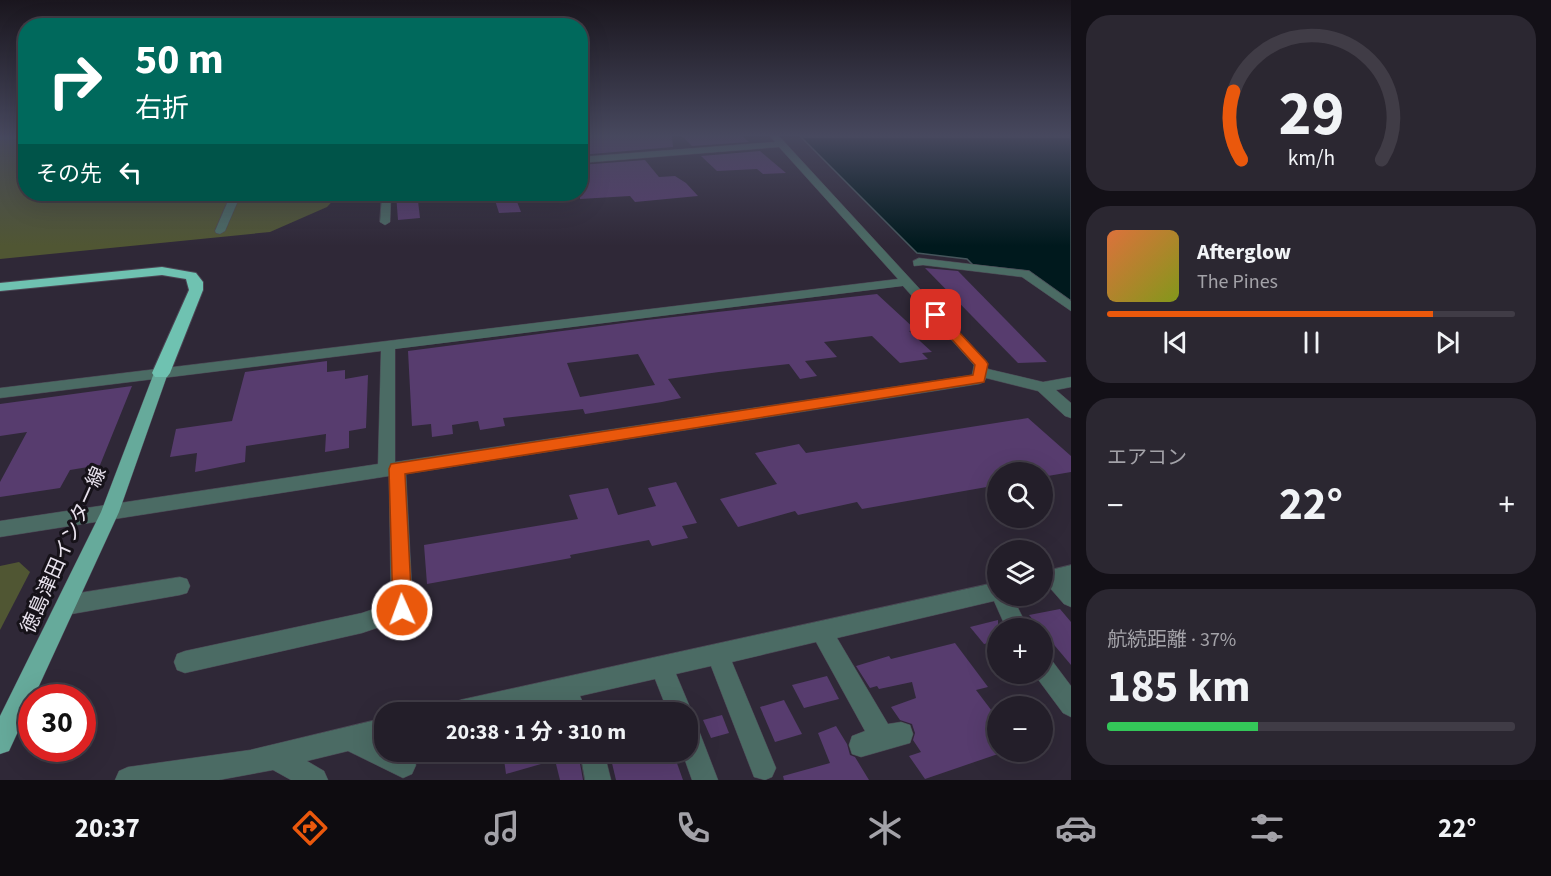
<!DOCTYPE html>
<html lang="ja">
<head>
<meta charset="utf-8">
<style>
	body { margin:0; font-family:"Source Sans 3","Noto Sans JP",sans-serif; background:#2b2731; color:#f1f3f6; height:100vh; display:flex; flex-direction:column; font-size:22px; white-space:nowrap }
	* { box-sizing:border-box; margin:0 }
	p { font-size:20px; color:#a3a2a8 }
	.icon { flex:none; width:33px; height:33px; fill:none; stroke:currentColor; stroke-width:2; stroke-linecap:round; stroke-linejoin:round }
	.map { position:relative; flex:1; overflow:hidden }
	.sheet { display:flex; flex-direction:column; gap:15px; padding:15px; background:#131017; width:480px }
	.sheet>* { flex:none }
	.guide { position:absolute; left:18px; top:18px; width:570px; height:183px; border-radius:24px; box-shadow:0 6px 24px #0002,0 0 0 2px #403c46; background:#00695c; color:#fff; overflow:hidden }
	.tools { position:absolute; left:987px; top:462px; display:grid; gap:12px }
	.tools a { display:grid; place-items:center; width:66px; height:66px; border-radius:50%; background:#231e29; box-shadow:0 6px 24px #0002,0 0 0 2px #403c46; font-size:30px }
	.speed { position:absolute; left:18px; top:684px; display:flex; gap:12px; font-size:30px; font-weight:700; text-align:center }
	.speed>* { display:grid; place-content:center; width:78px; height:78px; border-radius:50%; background:#231e29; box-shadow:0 6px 24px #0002,0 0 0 2px #403c46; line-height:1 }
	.speed .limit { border:9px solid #d22; background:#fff; color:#111 }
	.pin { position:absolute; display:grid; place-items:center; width:51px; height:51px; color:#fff; margin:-26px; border-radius:12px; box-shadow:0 3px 9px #0006 }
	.me { position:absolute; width:66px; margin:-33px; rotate:358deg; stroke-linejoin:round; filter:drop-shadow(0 0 4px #0008) }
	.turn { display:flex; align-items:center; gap:21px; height:126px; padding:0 18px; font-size:27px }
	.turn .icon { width:78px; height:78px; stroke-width:2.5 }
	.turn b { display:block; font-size:42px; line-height:51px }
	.then { display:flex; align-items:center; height:57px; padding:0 18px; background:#0003; gap:12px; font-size:22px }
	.big { font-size:45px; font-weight:700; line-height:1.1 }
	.sheet .tile { flex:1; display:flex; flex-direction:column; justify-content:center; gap:9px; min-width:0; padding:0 21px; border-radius:24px; background:#2b2731 }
	.sheet .dial { align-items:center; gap:0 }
	.dial svg { height:156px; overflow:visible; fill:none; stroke:#403c46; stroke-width:7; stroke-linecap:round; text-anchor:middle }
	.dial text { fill:#f1f3f6; stroke:none }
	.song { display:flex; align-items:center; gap:18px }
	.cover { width:72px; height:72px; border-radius:9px; background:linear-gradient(135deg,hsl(20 70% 55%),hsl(70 70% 35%)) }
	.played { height:6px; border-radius:3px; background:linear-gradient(90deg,#ea580c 80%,#403c46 80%) }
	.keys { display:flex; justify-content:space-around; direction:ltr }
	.heat { display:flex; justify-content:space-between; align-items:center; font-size:33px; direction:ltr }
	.charge { height:9px; border-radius:4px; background:linear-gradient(90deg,#34c759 37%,#403c46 0) }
	.trip { position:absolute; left:374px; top:702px; width:324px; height:60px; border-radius:24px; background:#231e29; box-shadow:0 6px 24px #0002,0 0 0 2px #403c46; font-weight:700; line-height:60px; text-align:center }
	.dock { display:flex; height:96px; justify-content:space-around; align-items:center; background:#0e0c10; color:#a3a2a8 }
	.dock .icon { width:42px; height:42px }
	.dock .current { color:#ea580c }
	.dock b { font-size:27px; color:#f1f3f6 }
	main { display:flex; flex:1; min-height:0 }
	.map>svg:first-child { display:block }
	.green { fill:#505633 }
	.water { fill:#00191d; stroke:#45555b; stroke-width:1.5 }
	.building { fill:#573c6e; fill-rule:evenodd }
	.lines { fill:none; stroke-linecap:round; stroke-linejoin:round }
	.minor-casing { stroke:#4c4654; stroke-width:1 }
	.major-casing { stroke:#4c4654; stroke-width:1 }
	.highway-casing { stroke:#4c4654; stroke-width:2 }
	.minor { fill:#4b6b64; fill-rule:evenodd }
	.major { fill:#66aa9b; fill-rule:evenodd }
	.highway { fill:#6fc2b1; fill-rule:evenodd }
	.route { fill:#ea580c; stroke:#983908; stroke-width:1.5 }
	.labels { text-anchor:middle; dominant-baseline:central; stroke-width:6; stroke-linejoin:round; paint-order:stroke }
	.near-street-label { font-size:20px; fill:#e7e1ec; stroke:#161219 }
</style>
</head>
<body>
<main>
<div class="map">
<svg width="1071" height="780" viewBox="0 0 1071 780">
	<rect width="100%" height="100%" fill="#2f2837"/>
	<g class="green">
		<polygon points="0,137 25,137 26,194 339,194 327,207 270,232 0,259"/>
		<polygon points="19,562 30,572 0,630 0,566"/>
	</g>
	<polygon class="water" points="801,137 1071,137 1071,301 1029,271 973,265 967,259 917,253"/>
	<g class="building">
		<polygon points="580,136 672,136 673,147 580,155"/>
		<polygon points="682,136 742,136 749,142 692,146"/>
		<polygon points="760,151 786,173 763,174 757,169 717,171 701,156"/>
		<polygon points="645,160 659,177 675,176 686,183 698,196 635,202 630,196 580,199 580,165"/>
		<polygon points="396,194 412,194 413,201 418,201 420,218 398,220"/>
		<polygon points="493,194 514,194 521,212 499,213"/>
		<polygon points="925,268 958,271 1047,362 1018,363"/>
		<path d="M 877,294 L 916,330 L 909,331 L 932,352 L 922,353 L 928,359 L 900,363 L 872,336 L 824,342 L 837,357 L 805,361 L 817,376 L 800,379 L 789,364 L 719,372 L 668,379 L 681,398 L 662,402 L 585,414 L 583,409 L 503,418 L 505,426 L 480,430 L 478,421 L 452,425 L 453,434 L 432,437 L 431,424 L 412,426 L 408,351 L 647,320 ZM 638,354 L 655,385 L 580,397 L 567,363 Z"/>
		<polygon points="327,361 327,372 345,370 345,379 368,375 366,428 349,431 349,448 325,452 326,434 246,446 245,462 195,472 197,453 170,457 176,429 232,421 245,372"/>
		<polygon points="132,386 100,465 70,470 60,488 0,497 0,482 27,432 0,436 0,404"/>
		<polygon points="1028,418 1071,456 1071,472 1042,477 1042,472 998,472 998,485 862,509 857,502 798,515 795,511 738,527 720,499 777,484 755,453 799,444 806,453"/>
		<polygon points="676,482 697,523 682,526 688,538 652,546 649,540 570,555 571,558 427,584 424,545 578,519 569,495 608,488 618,515 656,506 648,488"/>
		<polygon points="1060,609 1071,622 1071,665 1029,615"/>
		<polygon points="998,620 998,641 984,644 970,627"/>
		<polygon points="955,643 988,687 976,690 998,719 998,754 925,779 909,756 921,752 913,740 915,733 912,724 900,720 891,707 916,698 912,682 879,689 877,686 870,688 856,666 889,656 891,659"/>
		<polygon points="827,676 839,699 804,708 792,685"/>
		<polygon points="784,700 802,734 775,742 760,707"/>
		<polygon points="722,715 729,733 711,738 703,720"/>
		<polygon points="836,726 847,744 850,755 855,757 869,780 784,780 783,776 830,763 818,733"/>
		<polygon points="503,752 578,752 583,780 560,780 555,760 506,774"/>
		<polygon points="641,752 673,752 683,780 616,780 611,759"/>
	</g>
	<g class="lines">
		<g class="minor-casing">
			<g id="minor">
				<polygon points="0,136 26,136 26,139 0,140"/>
				<path d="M 770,136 L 779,136 L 986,361 L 988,369 L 1043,382 L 1071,377 L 1071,387 L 1056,390 L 1071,403 L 1071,418 L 1065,416 L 1038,391 L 986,378 L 984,382 L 979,384 L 406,474 L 413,610 L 409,617 L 362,633 L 185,673 L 177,670 L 174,662 L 177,654 L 185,651 L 362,613 L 391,603 L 389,476 L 0,537 L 0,521 L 378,464 L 381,351 L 0,398 L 0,388 L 898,279 L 779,147 L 580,163 L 580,157 L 775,142 ZM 903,286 L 974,365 L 972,375 L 395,462 L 395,349 Z"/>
				<polygon points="231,194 241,194 225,231 220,234 216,233 215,231"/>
				<polygon points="382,194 391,194 390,222 385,225 380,222"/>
				<polygon points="919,258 1029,271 1071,301 1071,311 1022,277 923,265 914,266 913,261"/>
				<polygon points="1071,565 1071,607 1064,604 1050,588 1042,590 1042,572"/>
				<polygon points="180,577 187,579 190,586 187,593 180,595 66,615 59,612 56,605 59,598 66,595"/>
				<polygon points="998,582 998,596 1012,596 1028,628 1006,628 994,601 837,638 888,724 901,722 910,725 913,734 910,743 861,757 852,754 849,745 852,736 865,731 816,642 732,662 776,768 772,777 765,780 754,777 711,666 676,674 692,712 688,720 696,723 718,780 692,780 682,752 687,752 687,712 668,712 655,679 580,696 587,712 563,712 559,701 510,712 448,712 452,704 460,700"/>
				<polygon points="1042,655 1050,658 1071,686 1071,717 1063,713 1034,674 1042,674"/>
				<polygon points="384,718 384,752 402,752 412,756 416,765 412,774 403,778 348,751 307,761 324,771 328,780 291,780 273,770 219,780 115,780 119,771 128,767 250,750"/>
				<polygon points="580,752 604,752 611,780 585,780"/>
			</g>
		</g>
		<g class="major-casing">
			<polygon id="major" points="161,368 168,373 119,512 9,751 0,754 0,716 101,512 154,373"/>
		</g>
		<g class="highway-casing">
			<polygon id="highway" points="162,267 196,273 203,282 203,290 170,373 167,377 155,377 152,373 189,290 186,279 162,275 0,291 0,283"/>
		</g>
		<use href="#minor" class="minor"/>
		<use href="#major" class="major"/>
		<use href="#highway" class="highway"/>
	</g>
	<linearGradient id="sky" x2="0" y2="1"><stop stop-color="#1a161e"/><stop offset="0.55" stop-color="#47485e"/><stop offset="1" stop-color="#47485e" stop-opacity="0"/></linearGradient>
	<rect width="1071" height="246" fill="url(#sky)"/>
	<polygon class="route" points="936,311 940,312 986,361 988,364 984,382 405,474 412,610 409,617 402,619 396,617 393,610 389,469 391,464 973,375 975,365 930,315"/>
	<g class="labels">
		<g class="near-street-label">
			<text transform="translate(64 550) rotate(-66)">徳島津田インター線</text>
		</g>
	</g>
</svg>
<div class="tools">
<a><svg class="icon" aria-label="search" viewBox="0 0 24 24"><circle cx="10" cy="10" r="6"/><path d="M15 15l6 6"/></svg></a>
<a><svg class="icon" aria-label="layers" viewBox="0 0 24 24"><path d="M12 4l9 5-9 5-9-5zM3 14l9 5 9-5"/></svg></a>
<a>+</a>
<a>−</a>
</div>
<div class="speed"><div class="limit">30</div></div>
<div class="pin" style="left:936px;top:315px;background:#d93025"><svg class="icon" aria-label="arrive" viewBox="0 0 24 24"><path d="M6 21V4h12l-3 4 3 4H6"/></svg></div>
<svg class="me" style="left:402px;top:610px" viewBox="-20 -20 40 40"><circle r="17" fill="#ea580c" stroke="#fff" stroke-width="3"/><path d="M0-11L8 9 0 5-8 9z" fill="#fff"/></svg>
<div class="trip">20:38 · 1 分 · 310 m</div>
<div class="guide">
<div class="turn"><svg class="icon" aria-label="right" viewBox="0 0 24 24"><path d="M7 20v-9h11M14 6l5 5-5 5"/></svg><div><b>50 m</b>右折</div></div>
<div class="then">その先<svg class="icon" aria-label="left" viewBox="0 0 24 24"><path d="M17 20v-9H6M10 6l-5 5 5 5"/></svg></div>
</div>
</div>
<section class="sheet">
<div class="tile dial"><svg viewBox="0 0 100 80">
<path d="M14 69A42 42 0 1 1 86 69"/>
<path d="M14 69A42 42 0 0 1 10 34" stroke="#ea580c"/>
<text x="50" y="56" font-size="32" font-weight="700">29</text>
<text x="50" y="72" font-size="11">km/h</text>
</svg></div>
<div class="tile">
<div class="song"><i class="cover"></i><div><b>Afterglow</b><p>The Pines</p></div></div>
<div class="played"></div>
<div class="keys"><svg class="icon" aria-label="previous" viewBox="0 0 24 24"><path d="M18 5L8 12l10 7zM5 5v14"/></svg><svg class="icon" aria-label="pause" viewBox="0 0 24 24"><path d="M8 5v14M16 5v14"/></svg><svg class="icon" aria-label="next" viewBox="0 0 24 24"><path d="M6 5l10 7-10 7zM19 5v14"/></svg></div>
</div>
<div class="tile"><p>エアコン</p>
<div class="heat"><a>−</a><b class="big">22°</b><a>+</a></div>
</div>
<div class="tile"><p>航続距離 · 37%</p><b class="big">185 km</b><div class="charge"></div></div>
</section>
</main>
<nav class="dock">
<b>20:37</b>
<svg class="icon current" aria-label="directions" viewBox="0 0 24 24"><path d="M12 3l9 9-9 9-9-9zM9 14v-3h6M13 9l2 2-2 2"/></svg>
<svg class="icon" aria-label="music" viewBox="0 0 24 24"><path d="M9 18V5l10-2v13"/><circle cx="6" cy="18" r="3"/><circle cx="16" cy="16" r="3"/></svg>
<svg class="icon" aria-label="phone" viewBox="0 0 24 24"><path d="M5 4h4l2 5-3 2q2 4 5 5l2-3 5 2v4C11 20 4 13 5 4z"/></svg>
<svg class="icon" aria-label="climate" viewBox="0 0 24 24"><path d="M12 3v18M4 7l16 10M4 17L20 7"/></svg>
<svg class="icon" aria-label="car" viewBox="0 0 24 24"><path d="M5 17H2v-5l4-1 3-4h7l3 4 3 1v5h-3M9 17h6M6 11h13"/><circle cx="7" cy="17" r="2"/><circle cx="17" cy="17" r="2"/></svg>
<svg class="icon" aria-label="filters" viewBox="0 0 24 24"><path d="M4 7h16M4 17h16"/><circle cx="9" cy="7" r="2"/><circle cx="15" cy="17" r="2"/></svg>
<b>22°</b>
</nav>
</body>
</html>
